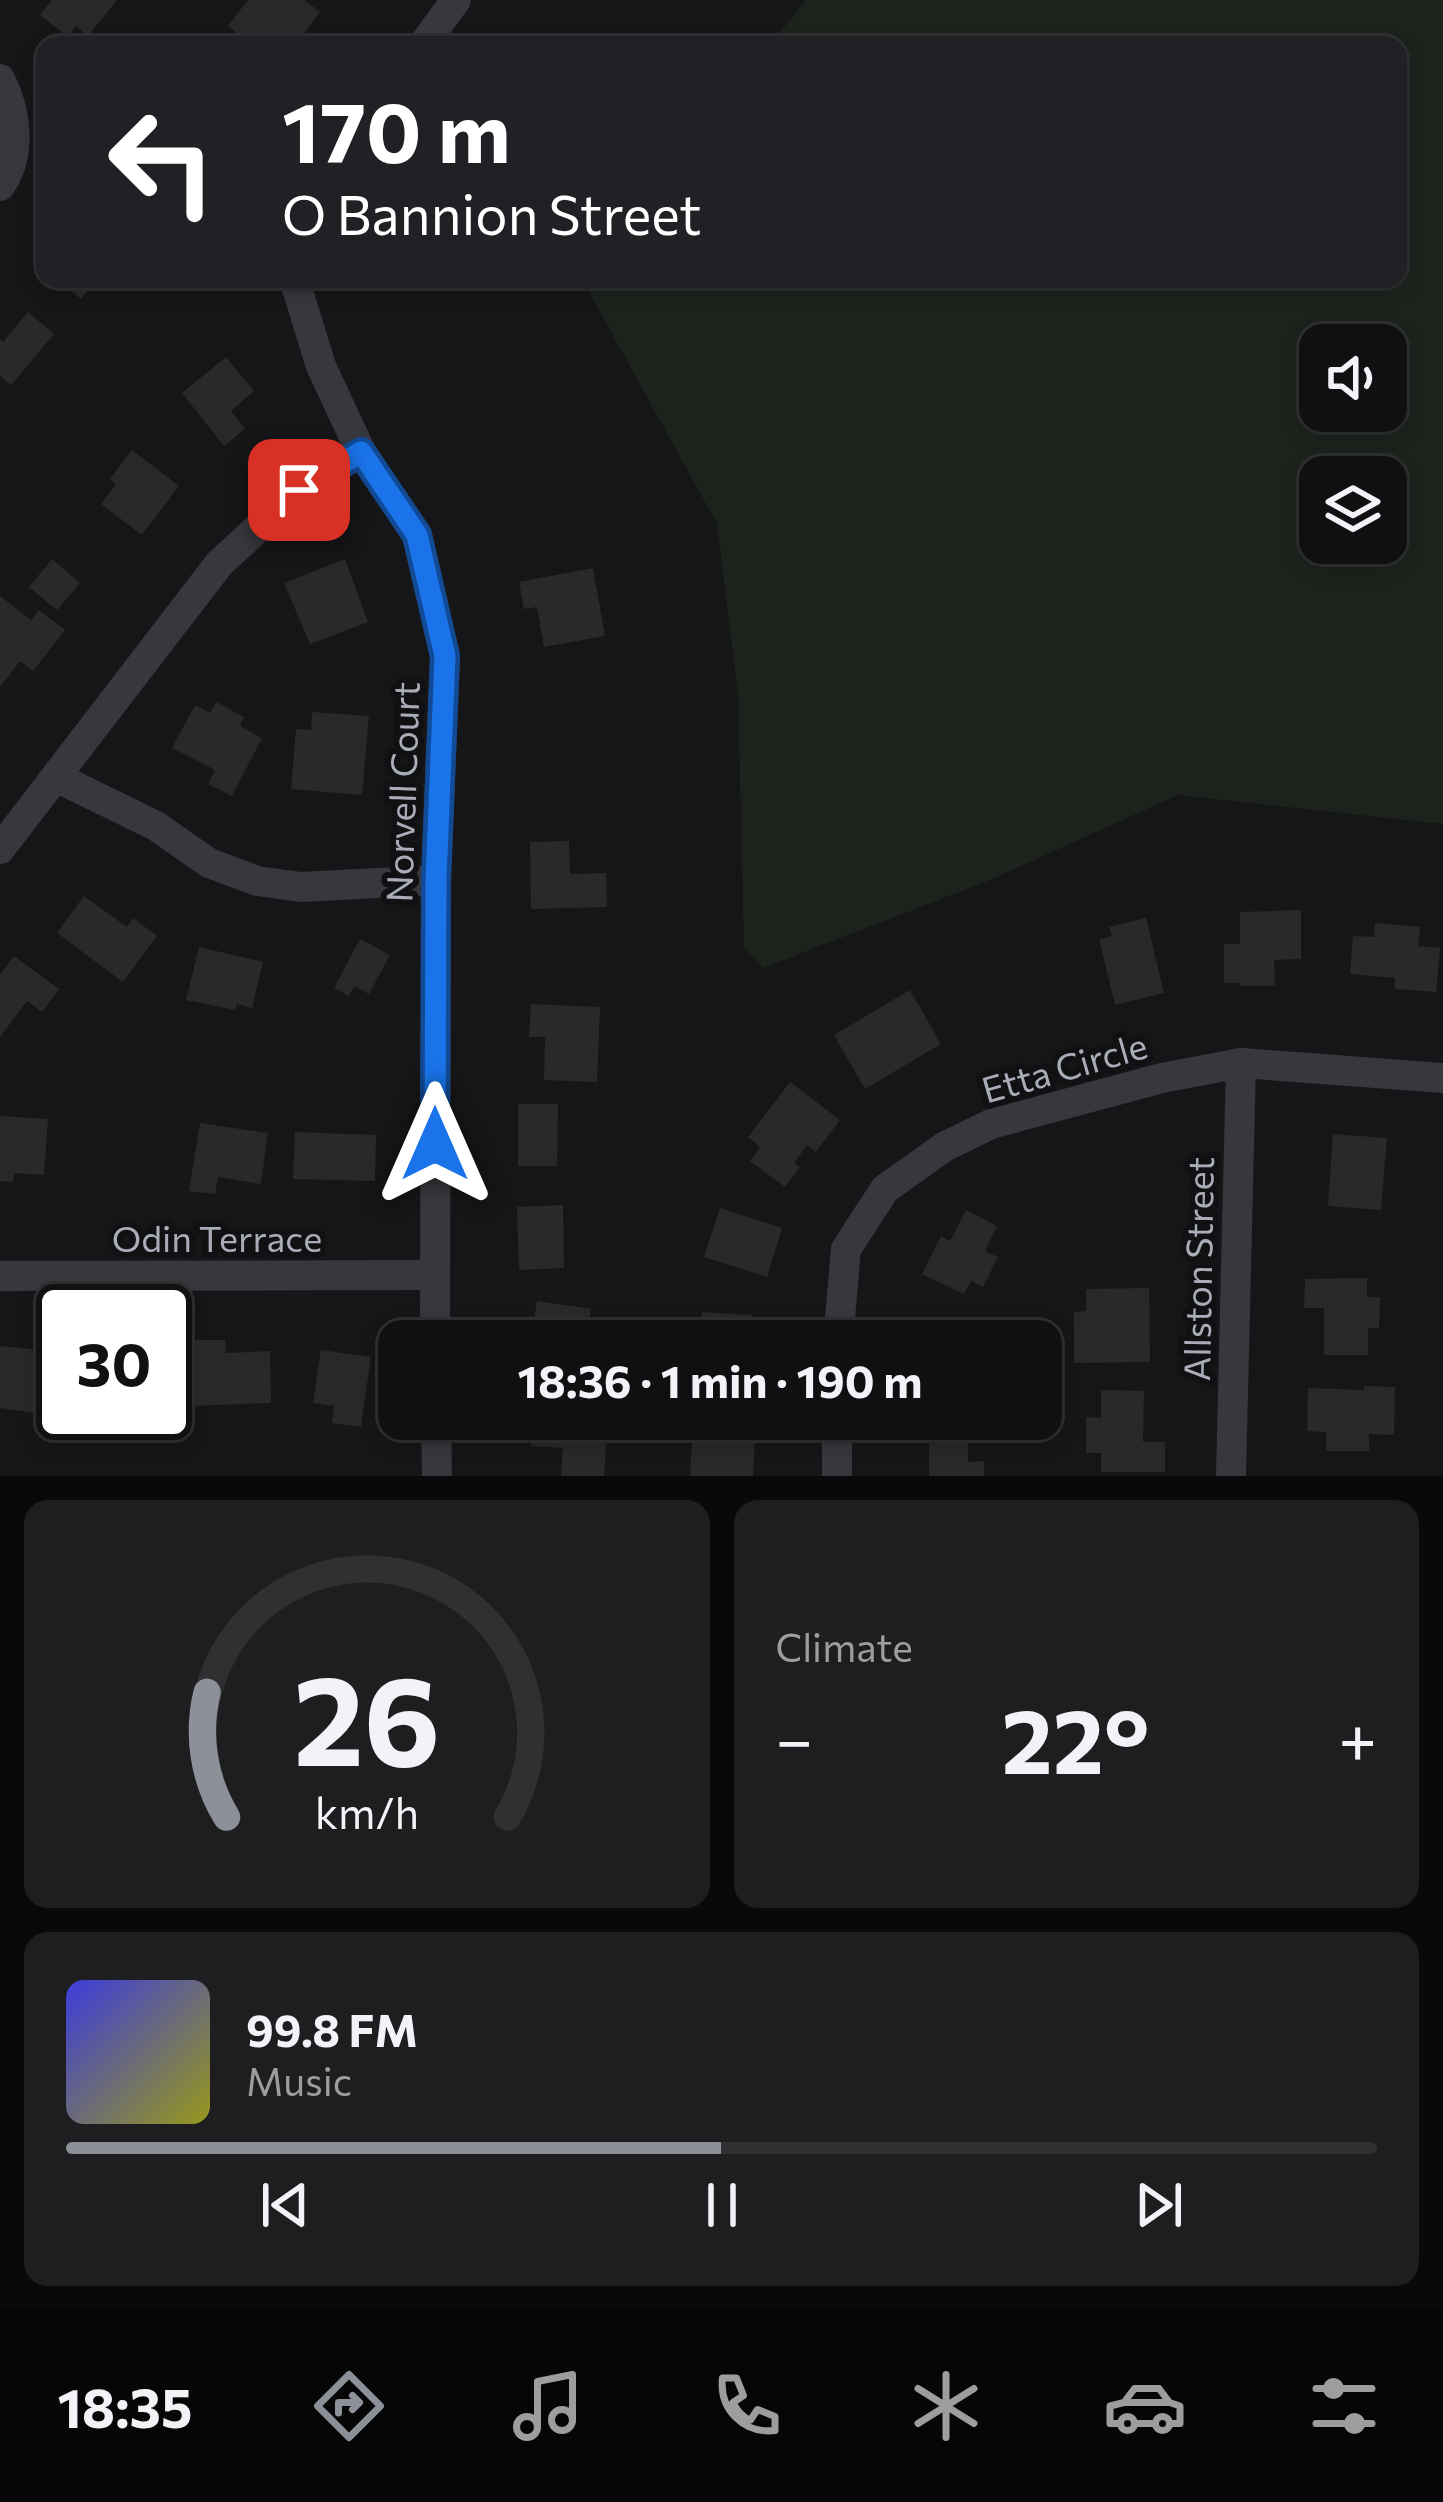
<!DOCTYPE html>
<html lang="en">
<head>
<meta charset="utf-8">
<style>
	body { margin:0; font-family:Commissioner,sans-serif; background:#1e1e20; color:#f1f3f6; height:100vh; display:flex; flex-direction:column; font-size:45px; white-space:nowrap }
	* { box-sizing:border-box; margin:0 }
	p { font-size:39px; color:#9c9d9f }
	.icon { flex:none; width:66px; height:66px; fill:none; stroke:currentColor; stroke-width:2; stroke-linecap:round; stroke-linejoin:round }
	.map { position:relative; height:1476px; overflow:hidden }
	.drawer { display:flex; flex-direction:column; gap:24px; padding:24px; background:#09090a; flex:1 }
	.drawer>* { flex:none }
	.banner { position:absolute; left:36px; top:36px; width:1371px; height:252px; border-radius:24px; box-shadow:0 6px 18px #0003,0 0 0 3px #303032; background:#202124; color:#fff; overflow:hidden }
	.tools { position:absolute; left:1299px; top:324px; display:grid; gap:24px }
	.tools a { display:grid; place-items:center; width:108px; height:108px; border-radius:24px; background:#101012; box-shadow:0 6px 18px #0003,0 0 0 3px #303032; font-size:60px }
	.speed { position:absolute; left:36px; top:1284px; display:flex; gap:24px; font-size:60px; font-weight:700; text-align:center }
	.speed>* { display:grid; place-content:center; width:156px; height:156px; border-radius:50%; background:#101012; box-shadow:0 6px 18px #0003,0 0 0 3px #303032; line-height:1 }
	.speed .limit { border:6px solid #111; border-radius:18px; background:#fff; color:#111 }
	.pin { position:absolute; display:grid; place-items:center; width:102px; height:102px; color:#fff; margin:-51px; border-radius:24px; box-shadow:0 6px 18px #0006 }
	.me { position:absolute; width:132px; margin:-66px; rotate:0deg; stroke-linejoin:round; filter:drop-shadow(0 0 9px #0008) }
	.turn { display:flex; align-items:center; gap:42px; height:252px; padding:0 48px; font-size:54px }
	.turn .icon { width:156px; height:156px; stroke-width:2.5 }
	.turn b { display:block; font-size:84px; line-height:102px }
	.big { font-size:90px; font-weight:700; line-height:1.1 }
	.drawer .tile { flex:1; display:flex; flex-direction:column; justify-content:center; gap:18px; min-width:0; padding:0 42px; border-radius:24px; background:#1e1e20 }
	.drawer .dial { align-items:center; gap:0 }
	.dial svg { height:312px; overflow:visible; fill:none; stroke:#303032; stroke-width:7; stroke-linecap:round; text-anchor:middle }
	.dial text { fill:#f1f3f6; stroke:none }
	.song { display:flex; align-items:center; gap:36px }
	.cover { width:144px; height:144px; border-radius:18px; background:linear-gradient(135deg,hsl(240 70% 55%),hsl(60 70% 35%)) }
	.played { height:12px; border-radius:6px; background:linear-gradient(90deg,#8c9099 50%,#303032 50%) }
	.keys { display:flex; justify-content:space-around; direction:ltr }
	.heat { display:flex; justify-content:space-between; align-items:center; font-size:66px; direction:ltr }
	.drawer .tiles { flex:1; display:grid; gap:24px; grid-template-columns:1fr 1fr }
	.tile:last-child { grid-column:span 2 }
	.trip { position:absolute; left:378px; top:1320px; width:684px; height:120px; border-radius:24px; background:#101012; box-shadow:0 6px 18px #0003,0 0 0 3px #303032; font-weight:700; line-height:120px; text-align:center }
	.menu { display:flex; height:192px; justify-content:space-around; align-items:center; background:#060607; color:#9c9d9f }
	.menu .icon { width:84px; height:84px }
	.menu .selected { color:#8c9099 }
	.menu b { font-size:54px; color:#f1f3f6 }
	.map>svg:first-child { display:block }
	.green { fill:#1c231d; fill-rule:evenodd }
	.building { fill:#29292c }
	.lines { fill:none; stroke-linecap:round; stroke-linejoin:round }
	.street { stroke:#37383d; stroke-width:30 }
	.route-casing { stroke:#114b97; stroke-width:30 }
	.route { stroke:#1a73e8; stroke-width:21 }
	.labels { text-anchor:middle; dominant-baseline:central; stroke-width:12; stroke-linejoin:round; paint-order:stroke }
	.street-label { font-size:36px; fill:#a8adb8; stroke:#111113 }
</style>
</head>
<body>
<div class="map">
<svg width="1443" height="1476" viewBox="0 0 1443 1476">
	<rect width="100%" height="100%" fill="#161618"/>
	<path class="green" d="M 806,0 L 1443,0 L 1443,824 L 1178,795 L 990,880 L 763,968 L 744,947 L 738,694 L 717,524 L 588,290 L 596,279 L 1398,279 L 1398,45 L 770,45 ZM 1320,345 L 1386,345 L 1386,411 L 1320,411 ZM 1320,477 L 1386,477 L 1386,543 L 1320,543 Z"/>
	<g class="building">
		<polygon points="52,0 117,0 88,36 76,26 68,37 40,15"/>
		<polygon points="248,0 304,0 320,12 295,45 252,45 228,26"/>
		<polygon points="56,279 97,279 81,299"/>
		<polygon points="28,312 54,334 11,385 0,376 0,339 3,342"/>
		<polygon points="226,357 254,391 231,411 245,429 224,446 182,393"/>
		<polygon points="132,450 179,486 142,535 101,504 116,484 110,479"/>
		<polygon points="52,559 80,583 57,610 29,587"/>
		<polygon points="345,559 368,622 310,644 284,583"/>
		<polygon points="593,568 605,636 544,647 537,607 524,609 519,582"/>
		<polygon points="0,596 31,620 39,610 65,630 33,671 20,661 0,687"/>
		<polygon points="216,702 244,717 240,726 262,738 232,796 208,784 215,770 172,748 195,705 210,713"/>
		<polygon points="312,712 369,716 362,795 291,789 296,729 311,730"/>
		<polygon points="569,841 570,874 606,873 607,907 531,909 530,842"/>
		<polygon points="84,896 127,927 133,918 157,936 123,982 57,933"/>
		<polygon points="1301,910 1301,959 1274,960 1275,986 1240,986 1240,983 1224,983 1224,944 1240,944 1240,912"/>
		<polygon points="1146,918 1164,993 1115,1005 1099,939 1112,936 1109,927"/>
		<polygon points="1375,923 1420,927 1418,946 1440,948 1436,992 1395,989 1395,978 1350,974 1353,936 1374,937"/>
		<polygon points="360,939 390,955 369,994 354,986 349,996 334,988"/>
		<polygon points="199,947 263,962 252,1008 237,1004 235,1010 186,1000"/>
		<polygon points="14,956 59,989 42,1012 27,1001 0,1037 0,975"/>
		<polygon points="910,990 941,1044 865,1089 834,1035"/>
		<polygon points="531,1004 600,1007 597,1082 544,1080 545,1037 529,1037"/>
		<polygon points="790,1082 840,1120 816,1152 807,1145 794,1163 800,1167 785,1187 750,1161 760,1147 748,1137"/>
		<polygon points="518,1104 558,1104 557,1166 518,1166"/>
		<polygon points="0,1116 48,1119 44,1175 14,1173 13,1182 0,1181"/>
		<polygon points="200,1123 268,1133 261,1184 218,1177 215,1194 189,1191"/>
		<polygon points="295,1132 376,1135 375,1181 293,1179"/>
		<polygon points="1333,1134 1387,1138 1381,1210 1328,1206"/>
		<polygon points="563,1205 564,1268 519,1270 517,1207"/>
		<polygon points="720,1208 782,1228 767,1277 704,1257"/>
		<polygon points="966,1210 997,1226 985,1251 998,1257 983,1287 971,1281 964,1294 922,1274 941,1236 950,1241"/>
		<polygon points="1367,1278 1367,1297 1380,1297 1379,1328 1368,1328 1368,1355 1324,1355 1324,1308 1304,1308 1305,1279"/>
		<polygon points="1149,1288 1150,1362 1074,1363 1074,1312 1086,1311 1086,1289"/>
		<polygon points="537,1301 591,1309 586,1341 531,1338"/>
		<polygon points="702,1312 752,1315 750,1341 700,1341"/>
		<polygon points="188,1340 225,1340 226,1353 270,1351 271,1403 189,1406"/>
		<polygon points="0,1346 59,1352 51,1415 0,1408"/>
		<polygon points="321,1350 371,1357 361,1427 332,1423 334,1406 313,1403"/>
		<polygon points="1364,1386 1395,1387 1394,1435 1369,1434 1369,1451 1326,1451 1326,1432 1307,1431 1308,1388 1364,1390"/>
		<polygon points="1101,1390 1144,1391 1143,1442 1165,1442 1165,1472 1101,1472 1101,1453 1086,1453 1086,1417 1101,1418"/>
		<polygon points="84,1413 161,1413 159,1428 83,1421"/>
		<polygon points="533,1419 608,1419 604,1476 561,1476 563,1448 531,1446"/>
		<polygon points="693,1419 756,1419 753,1476 690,1476"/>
		<polygon points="929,1432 968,1432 968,1462 984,1461 984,1476 929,1476"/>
	</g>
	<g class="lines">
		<g class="street">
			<polyline points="423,45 456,0"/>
			<path d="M 0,79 C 17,112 22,155 0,186"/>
			<polyline points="297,279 296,285 321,366 361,452 417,535 445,656 436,880 435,1341"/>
			<polyline points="56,777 156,826 209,863 257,881 301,887 436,880"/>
			<polyline points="0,849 219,564 299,490 361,452"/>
			<polyline points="0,1276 435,1275"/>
			<polyline points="838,1341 846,1249 885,1189 944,1147 991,1124 1162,1078 1241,1063 1443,1078"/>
			<polyline points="436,1419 437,1476"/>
			<polyline points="837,1476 837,1419"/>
			<polyline points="1231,1476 1241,1063"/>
		</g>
	</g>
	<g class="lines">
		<g class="route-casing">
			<polyline id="route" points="299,490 361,452 417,535 445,656 436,880 435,1144"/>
		</g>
		<use href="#route" class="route"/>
	</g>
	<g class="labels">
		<g class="street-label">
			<text transform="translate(401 792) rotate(-88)">Norvell Court</text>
			<text transform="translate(1064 1066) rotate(-16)">Etta Circle</text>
			<text x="217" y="1237">Odin Terrace</text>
			<text transform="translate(1197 1269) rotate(-89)">Allston Street</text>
		</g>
	</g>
</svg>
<div class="tools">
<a><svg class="icon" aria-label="sound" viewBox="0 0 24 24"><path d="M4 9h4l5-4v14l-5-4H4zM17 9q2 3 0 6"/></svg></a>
<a><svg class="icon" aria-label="layers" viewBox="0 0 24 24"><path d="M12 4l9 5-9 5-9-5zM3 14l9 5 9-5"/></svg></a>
</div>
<div class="speed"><div class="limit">30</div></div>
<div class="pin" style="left:299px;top:490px;background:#d93025"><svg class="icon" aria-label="arrive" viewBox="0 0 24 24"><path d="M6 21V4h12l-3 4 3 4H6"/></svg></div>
<svg class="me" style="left:435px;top:1144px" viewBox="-20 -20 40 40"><path d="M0-17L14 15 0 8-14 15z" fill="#1a73e8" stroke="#fff" stroke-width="4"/></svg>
<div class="trip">18:36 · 1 min · 190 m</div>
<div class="banner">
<div class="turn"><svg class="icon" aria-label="left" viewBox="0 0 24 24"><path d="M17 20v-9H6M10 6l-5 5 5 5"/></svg><div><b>170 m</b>O Bannion Street</div></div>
</div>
</div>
<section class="drawer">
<div class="tiles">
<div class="tile dial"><svg viewBox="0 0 100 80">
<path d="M14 69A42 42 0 1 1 86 69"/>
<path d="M14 69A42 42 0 0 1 9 37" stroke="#8c9099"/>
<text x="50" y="56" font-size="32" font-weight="700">26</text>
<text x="50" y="72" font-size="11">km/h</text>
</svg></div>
<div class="tile"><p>Climate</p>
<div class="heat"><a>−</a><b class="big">22°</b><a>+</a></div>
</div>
<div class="tile">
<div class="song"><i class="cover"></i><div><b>99.8 FM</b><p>Music</p></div></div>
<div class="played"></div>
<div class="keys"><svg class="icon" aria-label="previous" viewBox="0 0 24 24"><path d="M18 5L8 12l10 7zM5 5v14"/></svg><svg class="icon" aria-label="pause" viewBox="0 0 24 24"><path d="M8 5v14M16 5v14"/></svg><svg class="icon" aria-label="next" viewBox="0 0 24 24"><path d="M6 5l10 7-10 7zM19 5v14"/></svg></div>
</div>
</div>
</section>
<nav class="menu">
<b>18:35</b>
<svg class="icon selected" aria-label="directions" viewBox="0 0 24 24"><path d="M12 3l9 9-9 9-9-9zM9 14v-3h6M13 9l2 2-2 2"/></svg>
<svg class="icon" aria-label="music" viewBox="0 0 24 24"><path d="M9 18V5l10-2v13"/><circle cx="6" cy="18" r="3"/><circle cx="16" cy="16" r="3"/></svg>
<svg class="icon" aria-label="phone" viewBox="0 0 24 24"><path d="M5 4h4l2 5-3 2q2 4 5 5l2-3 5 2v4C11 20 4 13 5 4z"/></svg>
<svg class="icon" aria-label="climate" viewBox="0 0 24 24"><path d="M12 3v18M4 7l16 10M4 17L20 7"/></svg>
<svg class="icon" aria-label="car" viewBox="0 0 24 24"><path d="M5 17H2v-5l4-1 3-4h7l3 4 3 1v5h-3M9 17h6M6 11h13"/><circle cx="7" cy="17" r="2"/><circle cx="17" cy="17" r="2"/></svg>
<svg class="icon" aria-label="filters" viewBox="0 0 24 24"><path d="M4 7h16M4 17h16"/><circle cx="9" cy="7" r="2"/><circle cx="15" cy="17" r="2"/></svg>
</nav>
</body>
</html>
